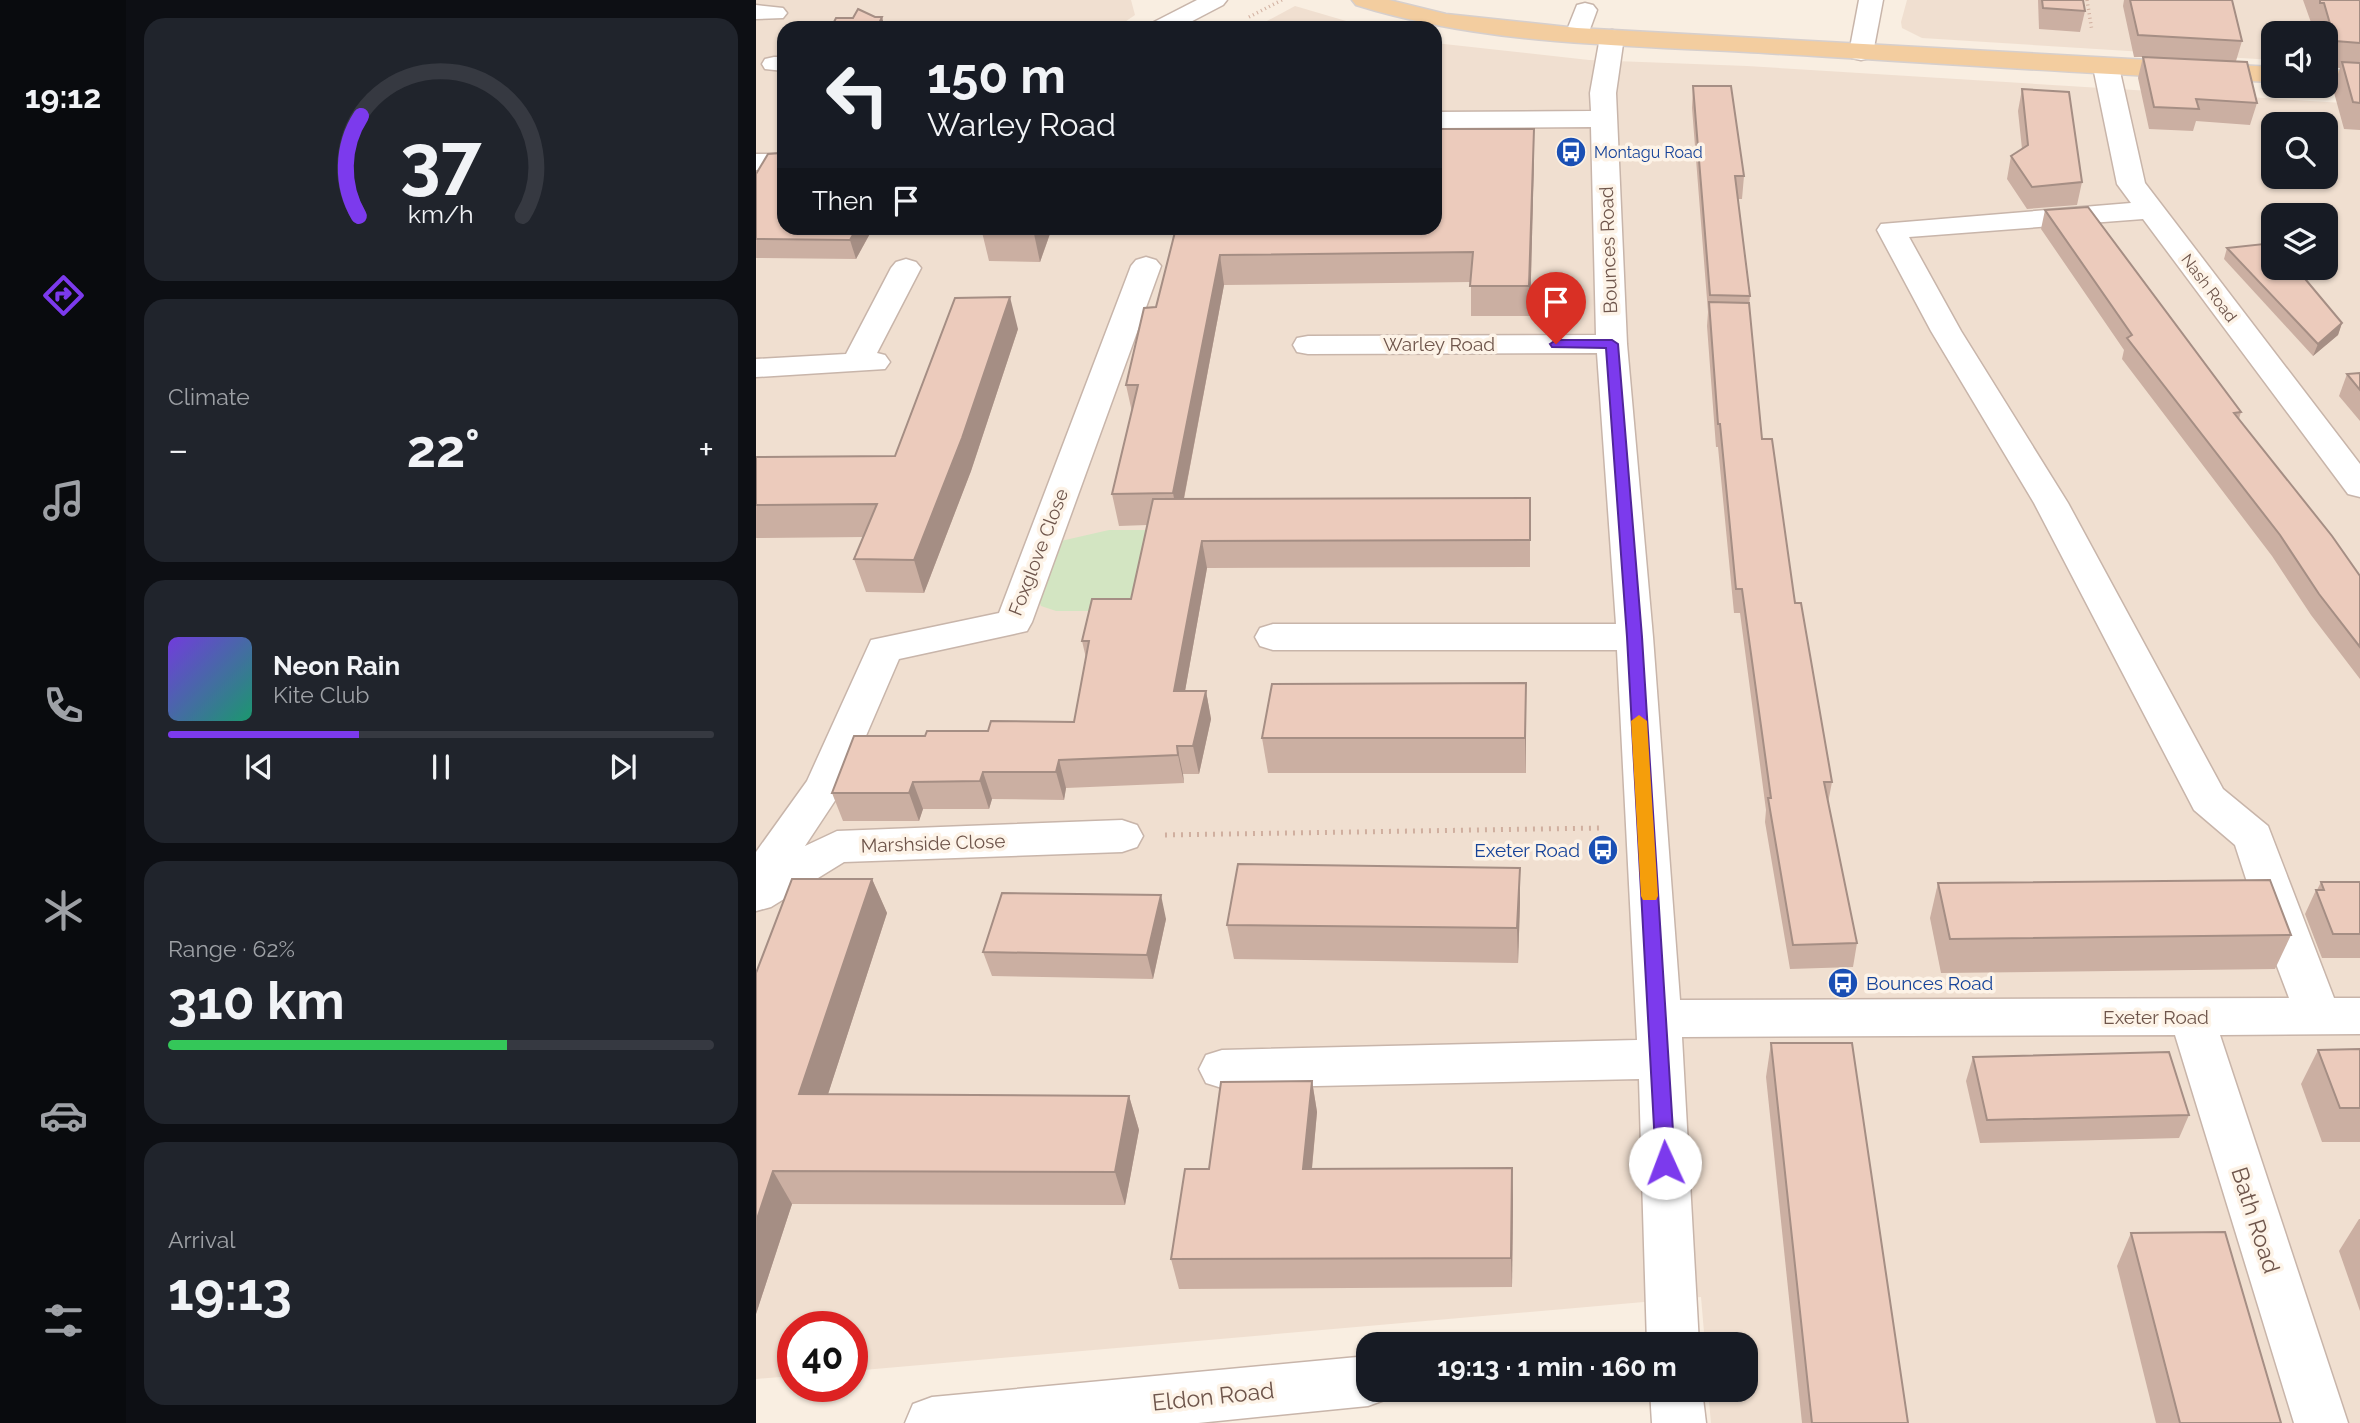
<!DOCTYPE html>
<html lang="en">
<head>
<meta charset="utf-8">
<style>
	body { margin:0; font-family:Raleway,sans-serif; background:#20242c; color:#f1f3f6; height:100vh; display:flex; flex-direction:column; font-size:26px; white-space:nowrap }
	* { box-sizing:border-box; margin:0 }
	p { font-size:23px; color:#9ea1a6 }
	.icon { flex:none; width:38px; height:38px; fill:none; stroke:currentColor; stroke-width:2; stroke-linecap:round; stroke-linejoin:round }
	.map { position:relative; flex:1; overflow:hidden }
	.drawer { display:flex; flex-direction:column; gap:18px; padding:18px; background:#0d0f14; width:630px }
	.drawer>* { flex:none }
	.guide { position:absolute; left:21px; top:21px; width:665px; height:214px; border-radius:21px; box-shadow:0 2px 5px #0004; background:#171b24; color:#f1f3f6; overflow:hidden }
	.tools { position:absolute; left:1505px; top:21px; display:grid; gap:14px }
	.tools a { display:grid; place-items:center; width:77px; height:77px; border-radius:14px; background:#171b24; box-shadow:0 2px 5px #0004; font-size:35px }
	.speed { position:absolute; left:21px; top:1311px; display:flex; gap:14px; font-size:35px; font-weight:700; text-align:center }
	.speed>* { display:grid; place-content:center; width:91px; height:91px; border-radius:50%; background:#171b24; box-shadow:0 2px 5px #0004; line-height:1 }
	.speed .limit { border:10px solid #d22; background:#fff; color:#111 }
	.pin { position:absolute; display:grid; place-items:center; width:60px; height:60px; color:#fff; margin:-72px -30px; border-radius:50% 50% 50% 0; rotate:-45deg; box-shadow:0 0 7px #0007 }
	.pin .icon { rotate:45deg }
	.me { position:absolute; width:77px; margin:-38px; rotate:358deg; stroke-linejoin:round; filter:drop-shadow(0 0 5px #0008) }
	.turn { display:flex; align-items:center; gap:24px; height:147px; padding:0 35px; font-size:32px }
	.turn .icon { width:91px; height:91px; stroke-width:2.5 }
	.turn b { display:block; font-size:49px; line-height:60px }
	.then { display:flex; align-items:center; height:66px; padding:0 35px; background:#0003; gap:14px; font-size:26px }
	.big { font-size:52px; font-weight:700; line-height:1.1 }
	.drawer .card { flex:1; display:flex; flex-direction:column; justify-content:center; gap:10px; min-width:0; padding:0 24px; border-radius:21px; background:#20242c }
	.drawer .dial { align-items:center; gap:0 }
	.dial svg { height:182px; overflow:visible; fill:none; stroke:#363941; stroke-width:7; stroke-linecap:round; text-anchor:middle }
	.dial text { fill:#f1f3f6; stroke:none }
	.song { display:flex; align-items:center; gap:21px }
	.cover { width:84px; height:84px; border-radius:10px; background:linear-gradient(135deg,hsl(260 70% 55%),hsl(160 70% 35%)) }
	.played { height:7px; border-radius:4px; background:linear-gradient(90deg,#7c3aed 35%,#363941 35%) }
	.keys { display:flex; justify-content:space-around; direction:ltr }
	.heat { display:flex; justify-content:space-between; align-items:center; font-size:38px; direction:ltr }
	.charge { height:10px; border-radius:5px; background:linear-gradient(90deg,#34c759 62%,#363941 0) }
	.trip { position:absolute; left:600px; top:1332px; width:402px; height:70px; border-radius:21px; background:#171b24; box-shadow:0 2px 5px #0004; font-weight:700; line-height:70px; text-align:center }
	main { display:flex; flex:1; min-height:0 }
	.tab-bar { display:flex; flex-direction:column; width:126px; justify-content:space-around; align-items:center; background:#090b0e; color:#9ea1a6 }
	.tab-bar .icon { width:49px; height:49px }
	.tab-bar .active { color:#7c3aed }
	.tab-bar b { font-size:32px; color:#f1f3f6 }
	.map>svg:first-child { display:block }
	.residential { fill:#f0dfd0; fill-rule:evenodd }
	.green { fill:#d3e5c2 }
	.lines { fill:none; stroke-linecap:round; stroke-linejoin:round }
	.minor-casing { stroke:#c8b5aa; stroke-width:3 }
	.major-casing { stroke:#d6cfcd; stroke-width:3 }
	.path-far1 { stroke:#d0af9f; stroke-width:3.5; stroke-dasharray:1 3.5; stroke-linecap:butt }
	.path { stroke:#d0af9f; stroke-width:5; stroke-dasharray:2 6; stroke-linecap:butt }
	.minor { fill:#fff; fill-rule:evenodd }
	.major { fill:#f3cd9f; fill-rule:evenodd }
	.wall { fill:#cbafa2 }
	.shaded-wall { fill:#a58e84 }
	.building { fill:#eccbbc; stroke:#a58e84; stroke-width:2 }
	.route { fill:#7c3aed; stroke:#51269a; stroke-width:2 }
	.slow { fill:#f59e0b }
	.labels { text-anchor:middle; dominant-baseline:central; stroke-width:7; stroke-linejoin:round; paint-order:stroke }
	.far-transit-label { font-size:16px; fill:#164399; stroke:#fdf3e7; text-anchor:start }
	.far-street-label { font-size:16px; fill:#6e554b; stroke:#fdf3e7 }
	.street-label { font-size:19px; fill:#6e554b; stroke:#fdf3e7 }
	.transit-label { font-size:19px; fill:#164399; stroke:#fdf3e7; text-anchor:end }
	.near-street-label { font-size:23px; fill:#6e554b; stroke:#fdf3e7 }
</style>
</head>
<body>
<main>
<nav class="tab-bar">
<b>19:12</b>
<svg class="icon active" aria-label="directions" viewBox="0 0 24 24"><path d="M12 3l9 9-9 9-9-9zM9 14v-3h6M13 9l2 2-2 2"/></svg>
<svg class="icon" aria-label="music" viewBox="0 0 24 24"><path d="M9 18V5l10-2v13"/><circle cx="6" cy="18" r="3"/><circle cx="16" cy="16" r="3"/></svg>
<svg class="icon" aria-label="phone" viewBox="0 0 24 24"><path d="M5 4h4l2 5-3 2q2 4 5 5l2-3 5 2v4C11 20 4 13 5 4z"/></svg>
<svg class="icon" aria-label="climate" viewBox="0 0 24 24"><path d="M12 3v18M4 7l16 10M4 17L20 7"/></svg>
<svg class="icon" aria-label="car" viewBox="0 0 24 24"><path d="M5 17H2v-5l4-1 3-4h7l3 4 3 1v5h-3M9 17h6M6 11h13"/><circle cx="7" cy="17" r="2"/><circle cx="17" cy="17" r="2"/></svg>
<svg class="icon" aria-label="filters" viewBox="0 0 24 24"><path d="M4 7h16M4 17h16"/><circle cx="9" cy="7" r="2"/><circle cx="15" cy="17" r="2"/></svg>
</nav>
<section class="drawer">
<div class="card dial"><svg viewBox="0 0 100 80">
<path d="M14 69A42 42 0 1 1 86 69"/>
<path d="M14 69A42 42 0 0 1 15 25" stroke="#7c3aed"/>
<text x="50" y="56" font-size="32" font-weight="700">37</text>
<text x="50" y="72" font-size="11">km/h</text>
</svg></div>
<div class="card"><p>Climate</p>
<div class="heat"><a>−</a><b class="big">22°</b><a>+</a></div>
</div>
<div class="card">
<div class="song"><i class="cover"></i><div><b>Neon Rain</b><p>Kite Club</p></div></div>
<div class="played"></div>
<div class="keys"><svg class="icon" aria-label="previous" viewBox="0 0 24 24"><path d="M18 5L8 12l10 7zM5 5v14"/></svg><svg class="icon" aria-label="pause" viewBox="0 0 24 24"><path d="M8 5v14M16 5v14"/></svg><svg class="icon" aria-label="next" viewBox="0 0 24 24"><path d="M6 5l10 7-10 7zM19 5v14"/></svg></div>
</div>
<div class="card"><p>Range · 62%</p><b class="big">310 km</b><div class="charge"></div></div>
<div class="card"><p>Arrival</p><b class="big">19:13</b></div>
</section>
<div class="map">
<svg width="1604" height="1423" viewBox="0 0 1604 1423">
	<rect width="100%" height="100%" fill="#f9eee1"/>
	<g class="residential">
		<path d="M 0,0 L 375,0 L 379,15 L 360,28 L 28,28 L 28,228 L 679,228 L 679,43 L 833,60 L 991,66 L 1604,104 L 1604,1423 L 955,1423 L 952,1390 L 990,1390 L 990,1344 L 949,1344 L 945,1297 L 96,1371 L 96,1326 L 37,1326 L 37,1376 L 0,1379 ZM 1517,124 L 1570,124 L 1570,177 L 1517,177 ZM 1517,215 L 1570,215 L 1570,268 L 1517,268 Z"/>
		<polygon points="1151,0 1604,0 1604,66 1570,64 1570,33 1517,33 1517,60 1166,38 1146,28 1145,22"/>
		<polygon points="539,6 614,28 498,28"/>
	</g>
	<polygon class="green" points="353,530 430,530 381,627 336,611 300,611 285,606 281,596 296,543"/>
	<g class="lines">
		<g class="minor-casing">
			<g id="minor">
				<polygon points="441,0 471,0 467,5 423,28 393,28 396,23"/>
				<polygon points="1103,0 1127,0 1117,53 1114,58 1105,60 1096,58 1093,53"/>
				<polygon points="829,3 837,5 841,10 830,40 821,42 812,40 809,35 821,5"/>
				<polygon points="0,5 27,8 31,13 27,18 0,19"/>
				<polygon points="856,30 865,32 868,37 860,93 871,344 897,637 924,1000 1533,998 1503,919 1479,845 1438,810 1278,503 1175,331 1121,230 1125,224 1375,203 1361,184 1337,67 1341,62 1350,59 1359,62 1363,67 1389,183 1604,464 1604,497 1592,494 1387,219 1153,237 1205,331 1312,503 1467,789 1512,826 1578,998 1604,998 1604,1034 1464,1035 1592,1423 1538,1423 1419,1035 926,1037 943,1344 891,1344 883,1079 466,1088 450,1083 443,1069 450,1055 466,1050 881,1040 861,650 517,650 504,646 499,637 504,628 517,624 860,624 841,353 552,354 541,352 537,345 541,338 552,336 840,335 835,127 679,128 679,112 835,111 834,93 844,37 847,32"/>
				<polygon points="18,57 28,57 28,71 9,69 6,64 9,59"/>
				<rect x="0" y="154" width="28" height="16"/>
				<polygon points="390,257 400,260 405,266 276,622 271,631 258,634 143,659 88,787 49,846 81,831 366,820 381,825 387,836 381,847 366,852 88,862 15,907 0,911 0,852 51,781 115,640 243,613 375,266 380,260"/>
				<polygon points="150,259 160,262 165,268 121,353 129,355 134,362 129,369 0,377 0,359 90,354 135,268 140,262"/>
				<polygon points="612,1356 612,1390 635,1390 631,1399 612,1406 442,1423 149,1423 157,1404 176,1397"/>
				<polygon points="894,1390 946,1390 950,1423 896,1423"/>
			</g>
		</g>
		<g class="major-casing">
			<g id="major">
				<path d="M 596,0 L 633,0 L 690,14 L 821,28 L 1517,67 L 1517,82 C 1348,75 1178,63 1009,53 C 873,45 731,46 600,5 Z"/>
				<polygon points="1570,70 1604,72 1604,88 1570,86"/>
			</g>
		</g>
		<g class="path-far1">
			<polyline points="1331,0 1336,31"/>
			<polyline points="493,17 526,0"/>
		</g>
		<polyline class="path" points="409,835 845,828"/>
		<use href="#minor" class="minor"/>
		<use href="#major" class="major"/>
	</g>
	<g class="wall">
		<polygon points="1282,0 1327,0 1329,11 1324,32 1283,29"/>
		<polygon points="1368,0 1476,0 1486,41 1480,61 1501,103 1494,125 1440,121 1437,131 1393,129 1382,78 1387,57 1378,57 1367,6"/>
		<polygon points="1547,0 1604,0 1604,130 1588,129 1577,89 1584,68 1571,67 1570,62 1570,33 1562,33 1561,29 1557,28"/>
		<polygon points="937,86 988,176 986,199 982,199 994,296 993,306 1006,439 1076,782 1072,803 1101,943 1097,967 1034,969 1009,822 1010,810 984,613 978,613 962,447 960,447 951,326 952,312 936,108"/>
		<polygon points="1266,89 1326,182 1321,205 1271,209 1251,179 1255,156 1266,149 1262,111"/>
		<polygon points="24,153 117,228 100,259 0,258 0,174"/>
		<polygon points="778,158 774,316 715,316 715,282 468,285 428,499 774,498 774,567 451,568 429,691 450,691 455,719 443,774 427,774 428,783 310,788 308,800 236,799 233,809 167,809 163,821 87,821 76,793 169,736 318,722 330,658 326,641 375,599 391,525 363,526 356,494 376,412 370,385 400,307 420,228 679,228"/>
		<polygon points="1289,210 1485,412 1483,419 1604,576 1604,679 1555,615 1516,556 1366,359 1368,350 1285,229"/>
		<polygon points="225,228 296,228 284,262 233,261"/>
		<polygon points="1471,248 1586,323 1582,335 1557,356 1468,259"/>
		<polygon points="262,329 215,471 168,593 110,592 98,559 108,537 0,538 0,457 139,456"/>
		<polygon points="1604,373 1604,421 1583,396 1591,374"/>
		<polygon points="770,683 770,773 512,773 506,738"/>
		<polygon points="116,879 131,913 72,1094 373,1096 383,1130 369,1205 36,1204 0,1314 0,973"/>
		<polygon points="1565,882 1604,882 1604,958 1566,958 1549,914 1560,890 1561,890"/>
		<polygon points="1182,883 1535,935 1519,969 1185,973 1174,918"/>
		<polygon points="764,903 762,963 478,959 471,925"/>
		<polygon points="410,919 397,979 236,976 227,952"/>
		<polygon points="1015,1043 1152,1423 1046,1423 1010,1077"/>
		<polygon points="1604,1049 1604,1142 1566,1142 1545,1084 1562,1050"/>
		<polygon points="1217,1057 1433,1115 1423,1138 1224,1143 1210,1081"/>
		<polygon points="556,1081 561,1112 556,1169 756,1168 757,1199 756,1287 423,1289 415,1259 453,1169"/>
		<polygon points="1603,1219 1604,1219 1604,1311 1583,1251"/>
		<polygon points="1375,1233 1525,1423 1400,1423 1361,1266"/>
	</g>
	<g class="shaded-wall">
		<polygon points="126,17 129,28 121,28"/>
		<polygon points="778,129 778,158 774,316 773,286"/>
		<polygon points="101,228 117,228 100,259 94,240"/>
		<polygon points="277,228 296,228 284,262 277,229"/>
		<polygon points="464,255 468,285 423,524 417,493"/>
		<polygon points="254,297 262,329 215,471 168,593 158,560"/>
		<polygon points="1586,323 1582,335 1557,356 1562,344"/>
		<polygon points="446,541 451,568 424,719 418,691"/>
		<polygon points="770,683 770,773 769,738"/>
		<polygon points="450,691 455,719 443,774 437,746"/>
		<polygon points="421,746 427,774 428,783 422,755"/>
		<polygon points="303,760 310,788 308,800 300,772"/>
		<polygon points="227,772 236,799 233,809 224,781"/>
		<polygon points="157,782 167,809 163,821 153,793"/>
		<polygon points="764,868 764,903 762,963 761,928"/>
		<polygon points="116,879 131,913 61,1128 43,1094"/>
		<polygon points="405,895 410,919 397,979 391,955"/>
		<polygon points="556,1081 561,1112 553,1199 547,1169"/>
		<polygon points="373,1096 383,1130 369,1205 359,1172"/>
		<polygon points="756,1168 757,1199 756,1287 755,1258"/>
		<polygon points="17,1171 36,1204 0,1314 0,1222"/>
	</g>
	<g class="building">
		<polygon points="1286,0 1327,0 1329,11 1287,8"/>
		<polygon points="1374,0 1476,0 1486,41 1382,35"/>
		<polygon points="1564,0 1604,0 1604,43 1579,41 1568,3 1564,3"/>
		<polygon points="102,9 119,17 126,17 121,28 75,28 80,18 97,18"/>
		<polygon points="1387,57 1491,62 1501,103 1440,99 1443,109 1398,107"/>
		<polygon points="1586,62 1604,63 1604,103 1597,102"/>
		<polygon points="937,86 975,86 988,176 979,176 994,296 954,295"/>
		<polygon points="1266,89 1313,92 1326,182 1276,187 1255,156 1272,145"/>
		<polygon points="28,129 28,228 101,228 94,240 0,239 0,174 12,154 24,153 24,135"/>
		<polygon points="679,129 778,129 773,286 714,286 717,252 464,255 417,493 356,494 382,385 370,385 388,308 400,307 420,228 679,228"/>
		<polygon points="1332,207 1485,412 1478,413 1576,536 1604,576 1604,647 1563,594 1524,535 1371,338 1376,335 1289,210"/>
		<polygon points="225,228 277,228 277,229"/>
		<polygon points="1517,243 1517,268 1540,268 1586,323 1562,344 1471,248"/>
		<polygon points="254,297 206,438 158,560 98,559 121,504 0,505 0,457 139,456 199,298"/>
		<polygon points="953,302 993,303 1006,439 1016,439 1039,603 1045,603 1076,782 1068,782 1101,943 1037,945 1012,798 1015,798 986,589 980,589 964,424 962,424"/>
		<polygon points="1604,373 1604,390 1591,374"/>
		<polygon points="774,498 774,540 446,541 418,691 450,691 437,746 421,746 422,755 303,760 300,772 227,772 224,781 157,782 153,793 76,793 98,736 169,736 171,731 232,731 235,721 318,722 333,641 326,641 336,599 375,599 397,499"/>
		<polygon points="770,683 769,738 506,738 516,684"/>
		<polygon points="482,864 764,868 761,928 471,925"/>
		<polygon points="36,879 116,879 43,1094 373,1096 359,1172 17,1171 0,1222 0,973"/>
		<polygon points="1514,880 1535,935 1194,939 1182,883"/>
		<polygon points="1565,882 1604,882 1604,934 1577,934 1560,890 1568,890"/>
		<polygon points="246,893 405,895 391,955 227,952"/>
		<polygon points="1015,1043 1096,1043 1152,1423 1056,1423"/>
		<polygon points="1604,1049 1604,1108 1584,1108 1562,1050"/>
		<polygon points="1413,1052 1433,1115 1231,1120 1217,1057"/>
		<polygon points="556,1081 547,1169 756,1168 755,1258 415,1259 429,1169 453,1169 465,1082"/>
		<polygon points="1469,1232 1525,1423 1424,1423 1375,1233"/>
	</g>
	<polygon class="route" points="800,340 856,340 862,344 886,637 919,1163 916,1169 909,1172 902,1169 900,1163 871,637 850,348 796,347 794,344"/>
	<polygon class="slow" points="883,715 891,721 902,896 900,900 887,900 885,896 875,721"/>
	<defs>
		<g id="bus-disc" transform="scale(1.575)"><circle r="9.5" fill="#1a4fb4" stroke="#fdf3e7"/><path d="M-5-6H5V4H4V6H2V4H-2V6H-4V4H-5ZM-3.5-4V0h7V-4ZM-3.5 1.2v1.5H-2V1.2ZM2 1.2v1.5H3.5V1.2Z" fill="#fff"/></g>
	</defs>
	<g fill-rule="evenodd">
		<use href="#bus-disc" x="815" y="152"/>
		<use href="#bus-disc" x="847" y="850"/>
		<use href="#bus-disc" x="1087" y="983"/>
	</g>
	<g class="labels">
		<g class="far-transit-label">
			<text x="838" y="152">Montagu Road</text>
		</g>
		<g class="far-street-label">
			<text transform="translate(1453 288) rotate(53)">Nash Road</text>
		</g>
		<g class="street-label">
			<text transform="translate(852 250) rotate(-92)">Bounces Road</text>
			<text x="683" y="344">Warley Road</text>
			<text transform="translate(282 552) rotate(-69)">Foxglove Close</text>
			<text transform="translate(177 843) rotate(-2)">Marshside Close</text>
			<text x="1400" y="1017">Exeter Road</text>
		</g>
		<g class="transit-label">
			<text x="824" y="850">Exeter Road</text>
			<text x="1110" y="983" text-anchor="start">Bounces Road</text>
		</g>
		<g class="near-street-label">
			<text transform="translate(1500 1220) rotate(72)">Bath Road</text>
			<text transform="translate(457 1396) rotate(-6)">Eldon Road</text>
		</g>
	</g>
</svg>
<div class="tools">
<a><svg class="icon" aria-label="sound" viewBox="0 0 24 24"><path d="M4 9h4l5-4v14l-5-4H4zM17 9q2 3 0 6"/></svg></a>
<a><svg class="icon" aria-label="search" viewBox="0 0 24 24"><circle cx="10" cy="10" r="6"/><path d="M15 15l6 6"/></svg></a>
<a><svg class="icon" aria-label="layers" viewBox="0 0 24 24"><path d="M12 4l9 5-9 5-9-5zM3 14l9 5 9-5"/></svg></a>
</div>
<div class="speed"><div class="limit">40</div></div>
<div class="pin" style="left:800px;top:344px;background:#d93025"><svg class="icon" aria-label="arrive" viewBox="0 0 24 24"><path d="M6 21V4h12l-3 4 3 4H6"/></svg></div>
<svg class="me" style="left:909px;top:1163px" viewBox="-20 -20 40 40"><circle r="19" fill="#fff"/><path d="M0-13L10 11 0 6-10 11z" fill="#7c3aed"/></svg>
<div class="trip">19:13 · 1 min · 160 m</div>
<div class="guide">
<div class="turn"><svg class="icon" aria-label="left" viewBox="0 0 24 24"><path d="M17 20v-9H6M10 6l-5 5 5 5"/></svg><div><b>150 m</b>Warley Road</div></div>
<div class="then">Then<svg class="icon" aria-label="arrive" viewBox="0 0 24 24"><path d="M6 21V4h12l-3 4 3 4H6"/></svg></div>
</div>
</div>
</main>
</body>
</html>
